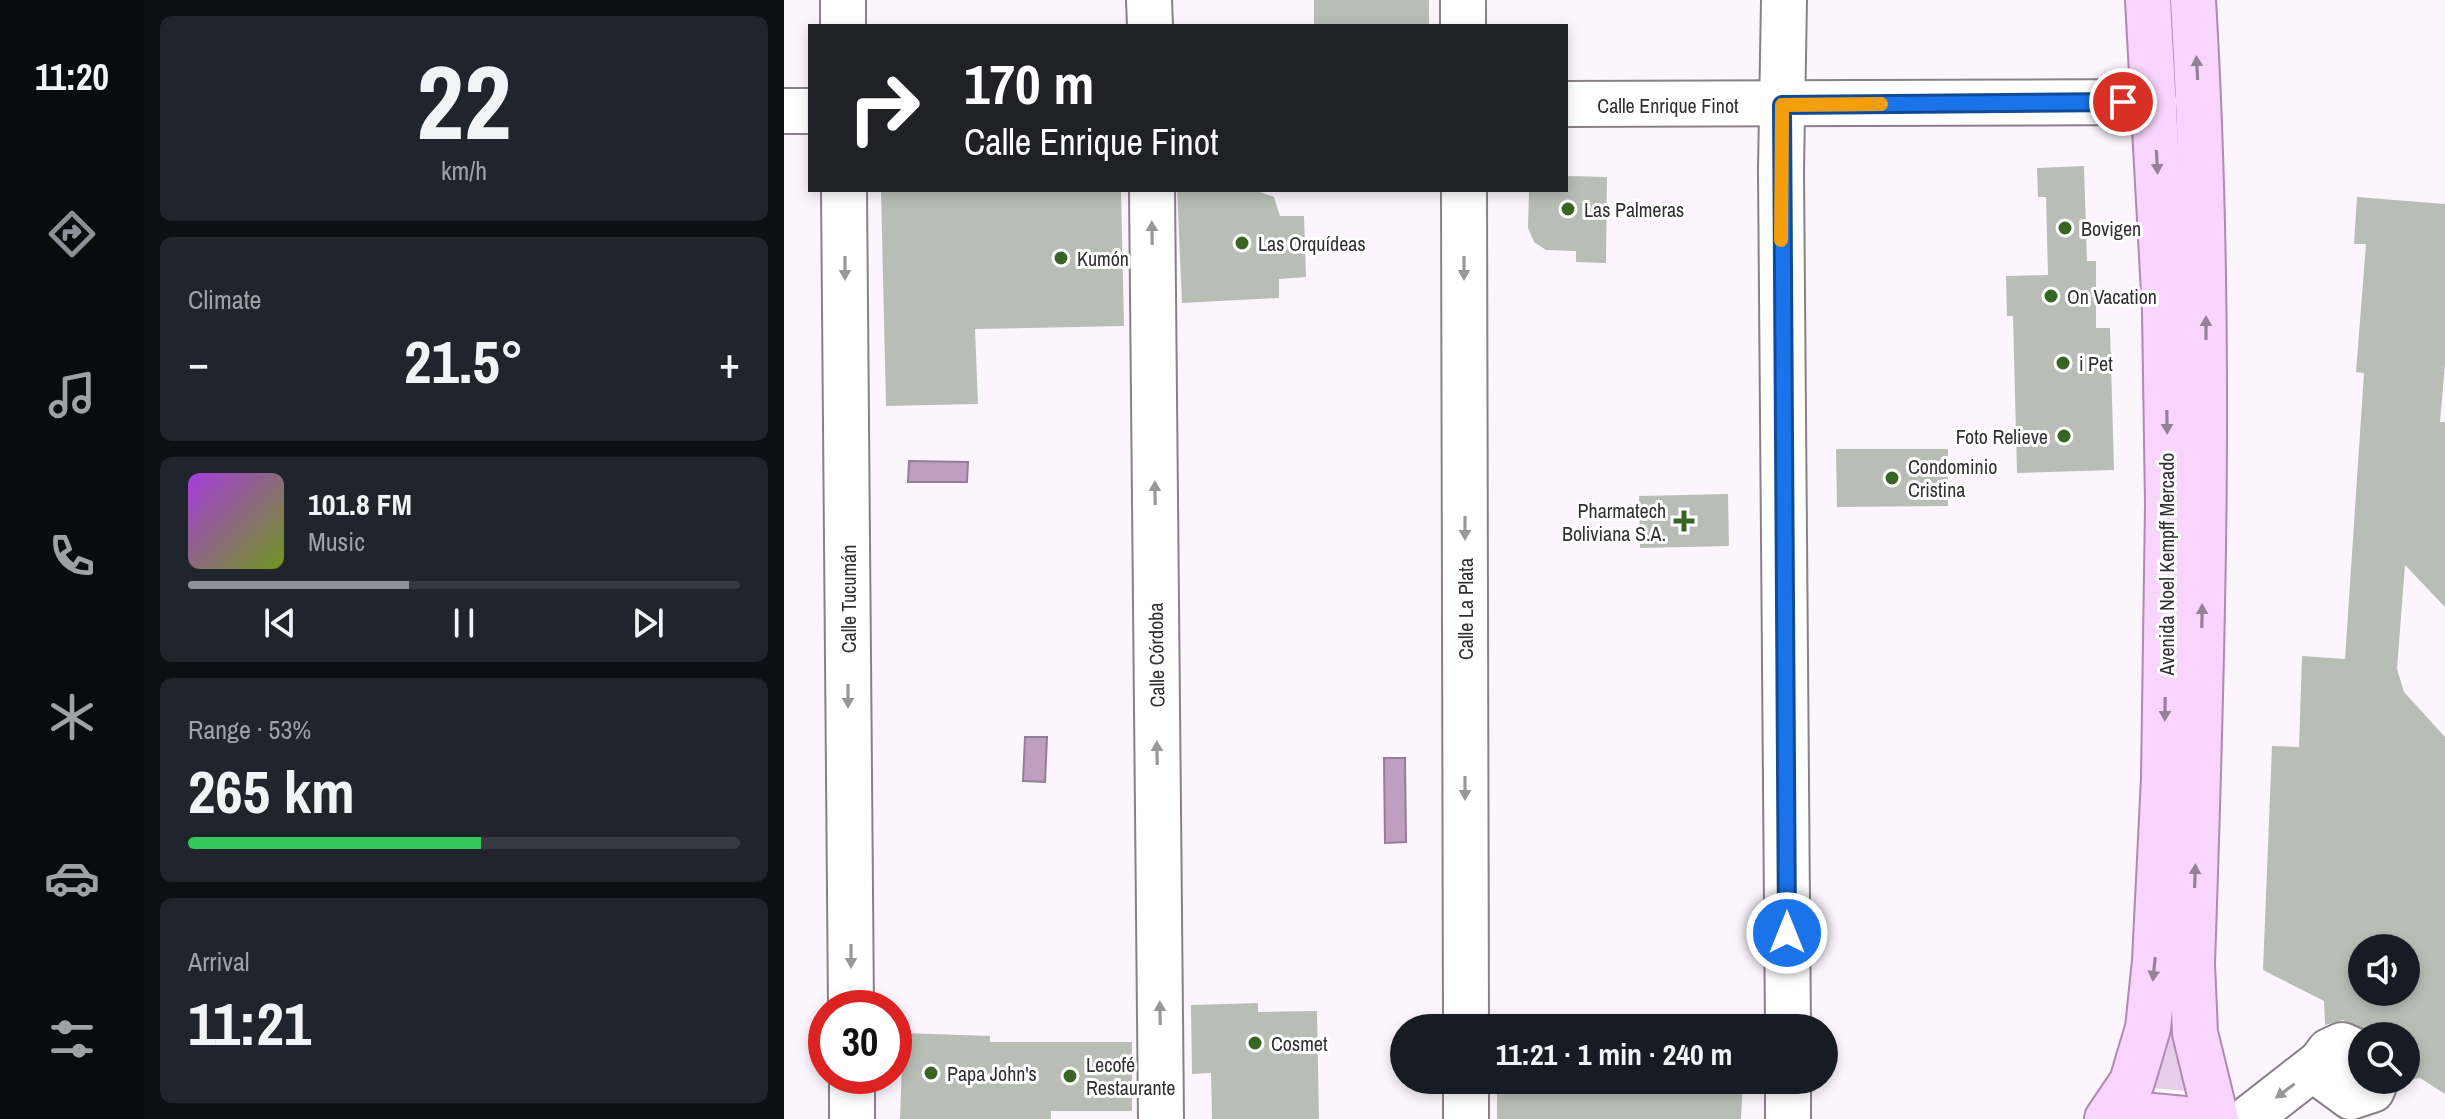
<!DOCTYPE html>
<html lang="en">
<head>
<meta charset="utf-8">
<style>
	body { margin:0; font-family:"Archivo Narrow",sans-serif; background:#20242c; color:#f1f3f6; height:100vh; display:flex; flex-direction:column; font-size:30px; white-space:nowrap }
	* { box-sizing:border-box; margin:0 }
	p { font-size:26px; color:#9ea1a6 }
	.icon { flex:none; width:44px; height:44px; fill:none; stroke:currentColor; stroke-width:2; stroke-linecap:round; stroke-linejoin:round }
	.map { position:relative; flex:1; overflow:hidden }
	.drawer { display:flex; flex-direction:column; gap:16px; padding:16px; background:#0d0f14; width:640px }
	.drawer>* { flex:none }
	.hud { position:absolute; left:24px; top:24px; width:760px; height:168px; border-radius:0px; box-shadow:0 4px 12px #0003; background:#202124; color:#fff; overflow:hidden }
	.controls { position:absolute; left:1564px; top:934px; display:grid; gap:16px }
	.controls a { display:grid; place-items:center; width:72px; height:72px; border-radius:50%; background:#171b24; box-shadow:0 4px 12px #0003; font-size:40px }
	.speed { position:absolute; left:24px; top:990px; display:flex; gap:16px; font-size:40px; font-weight:700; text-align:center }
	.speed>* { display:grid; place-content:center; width:104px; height:104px; border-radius:50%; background:#171b24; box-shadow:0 4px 12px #0003; line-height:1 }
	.speed .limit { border:12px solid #d22; background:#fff; color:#111 }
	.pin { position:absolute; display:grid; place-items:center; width:68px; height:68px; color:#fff; margin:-34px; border:4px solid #fff; border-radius:50%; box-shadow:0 2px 8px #0007 }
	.me { position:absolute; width:88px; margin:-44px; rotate:0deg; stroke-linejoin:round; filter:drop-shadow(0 0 6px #0008) }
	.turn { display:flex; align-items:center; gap:28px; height:168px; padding:0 24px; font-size:36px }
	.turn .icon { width:104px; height:104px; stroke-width:2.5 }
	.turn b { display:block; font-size:56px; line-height:68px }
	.big { font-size:60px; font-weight:700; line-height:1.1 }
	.drawer .card { flex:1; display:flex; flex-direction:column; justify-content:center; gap:12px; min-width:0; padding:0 28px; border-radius:12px; background:#20242c }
	.drawer .dial { align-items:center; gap:0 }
	.dial b { font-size:104px; line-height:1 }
	.song { display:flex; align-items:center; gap:24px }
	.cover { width:96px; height:96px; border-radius:12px; background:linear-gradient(135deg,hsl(280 70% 55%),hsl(80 70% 35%)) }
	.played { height:8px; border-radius:4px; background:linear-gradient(90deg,#8c9099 40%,#363941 40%) }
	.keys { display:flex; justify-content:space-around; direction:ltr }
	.heat { display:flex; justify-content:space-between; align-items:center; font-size:44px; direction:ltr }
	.charge { height:12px; border-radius:6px; background:linear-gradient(90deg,#34c759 53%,#363941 0) }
	.trip { position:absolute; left:606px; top:1014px; width:448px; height:80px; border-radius:40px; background:#171b24; box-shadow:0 4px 12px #0003; font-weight:700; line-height:80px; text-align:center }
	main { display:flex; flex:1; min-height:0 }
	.menu { display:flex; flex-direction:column; width:144px; justify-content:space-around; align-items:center; background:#090b0e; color:#9ea1a6 }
	.menu .icon { width:56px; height:56px }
	.menu .current { color:#8c9099 }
	.menu b { font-size:36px; color:#f1f3f6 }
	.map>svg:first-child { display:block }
	.green { fill:#e6cde9 }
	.water { fill:#be9ec1; stroke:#947d96; stroke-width:2 }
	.building { fill:#b8beb6; fill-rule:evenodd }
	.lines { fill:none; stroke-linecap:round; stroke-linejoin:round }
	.minor-casing { stroke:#888288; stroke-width:48 }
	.major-casing { stroke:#b089b4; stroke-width:48 }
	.minor { stroke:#fff; stroke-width:44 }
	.major { stroke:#f8d5fc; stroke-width:44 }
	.oneway { fill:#968298 }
	.oneway2 { fill:#999899 }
	.route-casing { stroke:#114b97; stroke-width:20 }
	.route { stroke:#1a73e8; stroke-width:14 }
	.slow { stroke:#f59e0b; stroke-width:14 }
	.poi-dot { fill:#386524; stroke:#fff; stroke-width:3 }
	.labels { text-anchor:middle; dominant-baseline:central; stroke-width:6; stroke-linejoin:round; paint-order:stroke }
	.street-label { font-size:20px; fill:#333033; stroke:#fff }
	.poi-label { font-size:20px; fill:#333033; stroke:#fff; text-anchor:start }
</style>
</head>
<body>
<main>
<nav class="menu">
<b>11:20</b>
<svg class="icon current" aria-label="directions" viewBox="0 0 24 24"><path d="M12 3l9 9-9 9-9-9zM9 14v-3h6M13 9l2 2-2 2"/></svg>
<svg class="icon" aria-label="music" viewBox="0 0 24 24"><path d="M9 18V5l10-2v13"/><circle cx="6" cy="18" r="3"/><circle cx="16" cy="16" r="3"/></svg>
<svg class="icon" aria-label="phone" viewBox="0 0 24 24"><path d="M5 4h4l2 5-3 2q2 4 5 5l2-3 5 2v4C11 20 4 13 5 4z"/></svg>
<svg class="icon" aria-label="climate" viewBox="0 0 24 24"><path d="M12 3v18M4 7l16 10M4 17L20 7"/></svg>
<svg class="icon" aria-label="car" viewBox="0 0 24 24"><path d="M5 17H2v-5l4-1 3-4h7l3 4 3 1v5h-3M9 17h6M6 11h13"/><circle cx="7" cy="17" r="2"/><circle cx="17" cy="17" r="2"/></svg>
<svg class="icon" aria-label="filters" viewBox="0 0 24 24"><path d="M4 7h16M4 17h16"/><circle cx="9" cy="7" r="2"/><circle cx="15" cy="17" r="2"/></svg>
</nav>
<section class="drawer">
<div class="card dial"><b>22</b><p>km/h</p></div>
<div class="card"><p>Climate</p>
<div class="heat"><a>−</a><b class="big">21.5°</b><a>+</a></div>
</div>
<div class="card">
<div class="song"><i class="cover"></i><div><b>101.8 FM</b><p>Music</p></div></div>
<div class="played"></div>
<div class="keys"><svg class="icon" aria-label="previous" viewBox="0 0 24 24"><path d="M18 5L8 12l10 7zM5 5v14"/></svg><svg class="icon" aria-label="pause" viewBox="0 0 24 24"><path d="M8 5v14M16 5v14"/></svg><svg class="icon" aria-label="next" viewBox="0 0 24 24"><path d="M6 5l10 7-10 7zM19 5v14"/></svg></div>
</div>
<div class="card"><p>Range · 53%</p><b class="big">265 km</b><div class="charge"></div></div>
<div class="card"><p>Arrival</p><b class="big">11:21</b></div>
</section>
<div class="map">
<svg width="1661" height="1119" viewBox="0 0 1661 1119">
	<rect width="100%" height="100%" fill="#fcf5fd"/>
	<polygon class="green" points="1400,998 1413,1092 1368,1088"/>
	<g class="water">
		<polygon points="125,461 184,462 183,482 124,482"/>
		<polygon points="241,737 263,737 261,782 239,781"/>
		<polygon points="600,758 621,758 622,842 601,843"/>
	</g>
	<g class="building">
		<rect x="530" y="0" width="115" height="26"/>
		<polygon points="1300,166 1303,261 1312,261 1312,328 1326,328 1330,470 1233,473 1229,316 1223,316 1222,276 1264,275 1262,197 1254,197 1253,168"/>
		<polygon points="782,176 823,177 822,263 792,262 792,251 762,250 750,242 744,228 745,190 782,190"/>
		<polygon points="146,190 337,190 340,326 191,329 194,404 102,406 97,192"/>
		<polygon points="393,190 470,190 490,197 496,216 520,216 522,277 495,279 495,298 398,303"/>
		<path d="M 1573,197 L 1661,204 L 1661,364 L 1656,422 L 1661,422 L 1661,607 L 1621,565 L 1613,669 L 1620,692 L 1661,737 L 1661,1094 L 1636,1078 L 1616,1082 L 1622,1080 L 1622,1036 L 1594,1036 L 1559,1020 L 1541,1025 L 1540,1001 L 1479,970 L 1488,746 L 1515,747 L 1518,656 L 1561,659 L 1580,373 L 1572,372 L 1582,244 L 1570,244 ZM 1578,948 L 1622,948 L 1622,992 L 1578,992 Z"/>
		<polygon points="1052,449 1164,449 1164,506 1053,507"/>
		<polygon points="944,494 945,546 856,548 855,496"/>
		<polygon points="474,1003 474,1012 533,1011 535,1119 428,1119 427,1073 408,1074 407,1005"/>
		<polygon points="119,1033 206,1036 206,1042 348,1042 348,1111 267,1111 267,1119 116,1119"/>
		<polygon points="871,1080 959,1080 957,1119 713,1119 713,1088 870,1086"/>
	</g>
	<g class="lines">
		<g class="minor-casing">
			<g id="minor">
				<polyline points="59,0 59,26"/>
				<polyline points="365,0 366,26"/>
				<polyline points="679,0 679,26"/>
				<polyline points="1000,0 997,170 1004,1028"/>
				<polyline points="782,104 1370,102"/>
				<polyline points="0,111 26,111"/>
				<polyline points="60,190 67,1008"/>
				<polyline points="368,190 377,1119"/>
				<polyline points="680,190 682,1028"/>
				<polyline points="1578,1054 1558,1045 1545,1051 1537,1062 1541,1078 1567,1097 1588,1090 1592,1080"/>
				<polyline points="68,1076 68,1119"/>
				<polyline points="682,1080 682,1119"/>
				<polyline points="1004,1080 1004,1119"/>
				<polyline points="1464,1119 1537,1062"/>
			</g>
		</g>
		<g class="major-casing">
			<g id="major">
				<path d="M 1409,0 C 1428,321 1419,642 1408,964 L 1411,1033 L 1432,1119"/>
				<polyline points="1323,1119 1348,1082 1364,1028 1371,961 1380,778 1384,505 1381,311 1364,0"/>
				<polyline points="1343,1119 1358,1115 1400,1119"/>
			</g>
		</g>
		<use href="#minor" class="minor"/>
		<use href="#major" class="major"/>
	</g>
	<defs><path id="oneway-solid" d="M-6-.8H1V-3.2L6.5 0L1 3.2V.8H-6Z" transform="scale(2)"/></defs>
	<g class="oneway">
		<use href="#oneway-solid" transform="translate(1413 68) rotate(-93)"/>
		<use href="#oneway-solid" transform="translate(1373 162) rotate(87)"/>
		<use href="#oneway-solid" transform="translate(1422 328) rotate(-90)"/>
		<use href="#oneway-solid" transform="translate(1383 422) rotate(89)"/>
		<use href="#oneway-solid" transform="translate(1418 616) rotate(-89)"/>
		<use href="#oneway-solid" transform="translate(1381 709) rotate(91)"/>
		<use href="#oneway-solid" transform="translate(1411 876) rotate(-88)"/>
		<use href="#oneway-solid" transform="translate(1370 969) rotate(96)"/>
	</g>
	<g class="oneway2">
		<use href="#oneway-solid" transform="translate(368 233) rotate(-91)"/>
		<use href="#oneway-solid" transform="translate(61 268) rotate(90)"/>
		<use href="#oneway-solid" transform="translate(680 268) rotate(90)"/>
		<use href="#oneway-solid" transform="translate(371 493) rotate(-91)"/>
		<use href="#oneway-solid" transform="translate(681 528) rotate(90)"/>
		<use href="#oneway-solid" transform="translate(64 696) rotate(90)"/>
		<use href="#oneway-solid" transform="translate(373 753) rotate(-91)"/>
		<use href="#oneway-solid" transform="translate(681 788) rotate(90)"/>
		<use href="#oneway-solid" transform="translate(67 956) rotate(90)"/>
		<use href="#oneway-solid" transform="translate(376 1013) rotate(-91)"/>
		<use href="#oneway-solid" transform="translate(1501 1091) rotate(143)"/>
	</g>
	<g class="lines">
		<g class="route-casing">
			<polyline id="route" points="1003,933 998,105 1339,102"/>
		</g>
		<use href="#route" class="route"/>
		<polyline class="slow" points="997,240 998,105 1097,104"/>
	</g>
	<g class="poi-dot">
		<circle cx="784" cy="209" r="8"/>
		<circle cx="1281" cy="228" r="8"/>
		<circle cx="458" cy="243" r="8"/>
		<circle cx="277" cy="258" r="8"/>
		<circle cx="1267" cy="296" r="8"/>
		<circle cx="1279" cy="363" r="8"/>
		<circle cx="1280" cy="436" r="8"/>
		<circle cx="1108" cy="478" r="8"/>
		<path d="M896 509h8v8h8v8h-8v8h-8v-8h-8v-8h8z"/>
		<circle cx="471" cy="1043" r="8"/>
		<circle cx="147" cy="1073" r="8"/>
		<circle cx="286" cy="1076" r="8"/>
	</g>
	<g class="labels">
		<g class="street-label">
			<text x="884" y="105">Calle Enrique Finot</text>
			<text transform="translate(1382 564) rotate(-90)">Avenida Noel Kempff Mercado</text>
			<text transform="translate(64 599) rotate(-90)">Calle Tucumán</text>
			<text transform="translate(681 609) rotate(-90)">Calle La Plata</text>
			<text transform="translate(372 655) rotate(-91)">Calle Córdoba</text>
		</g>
		<g class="poi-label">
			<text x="800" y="209">Las Palmeras</text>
			<text x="1297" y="228">Bovigen</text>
			<text x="474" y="243">Las Orquídeas</text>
			<text x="293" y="258">Kumón</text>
			<text x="1283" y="296">On Vacation</text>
			<text x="1295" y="363">i Pet</text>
			<text x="1264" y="436" text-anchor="end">Foto Relieve</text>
			<text x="1124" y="466">Condominio<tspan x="1124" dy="23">Cristina</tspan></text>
			<text x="882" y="510" text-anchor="end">Pharmatech<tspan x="882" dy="23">Boliviana S.A.</tspan></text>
			<text x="487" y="1043">Cosmet</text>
			<text x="302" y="1064">Lecofé<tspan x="302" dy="23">Restaurante</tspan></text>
			<text x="163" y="1073">Papa John's</text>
		</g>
	</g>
</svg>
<div class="controls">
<a><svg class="icon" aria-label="sound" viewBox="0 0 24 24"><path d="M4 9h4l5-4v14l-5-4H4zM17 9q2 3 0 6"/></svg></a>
<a><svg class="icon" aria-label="search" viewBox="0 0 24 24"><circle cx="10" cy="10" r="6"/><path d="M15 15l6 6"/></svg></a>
</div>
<div class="speed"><div class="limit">30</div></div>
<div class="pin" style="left:1339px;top:102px;background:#d93025"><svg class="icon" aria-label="arrive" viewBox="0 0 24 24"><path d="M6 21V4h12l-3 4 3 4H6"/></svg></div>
<svg class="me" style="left:1003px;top:933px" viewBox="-20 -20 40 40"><circle r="17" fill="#1a73e8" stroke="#fff" stroke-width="3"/><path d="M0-11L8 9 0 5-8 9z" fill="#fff"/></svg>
<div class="trip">11:21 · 1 min · 240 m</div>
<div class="hud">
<div class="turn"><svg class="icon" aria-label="right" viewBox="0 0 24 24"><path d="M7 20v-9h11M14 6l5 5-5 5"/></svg><div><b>170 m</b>Calle Enrique Finot</div></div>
</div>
</div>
</main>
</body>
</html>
